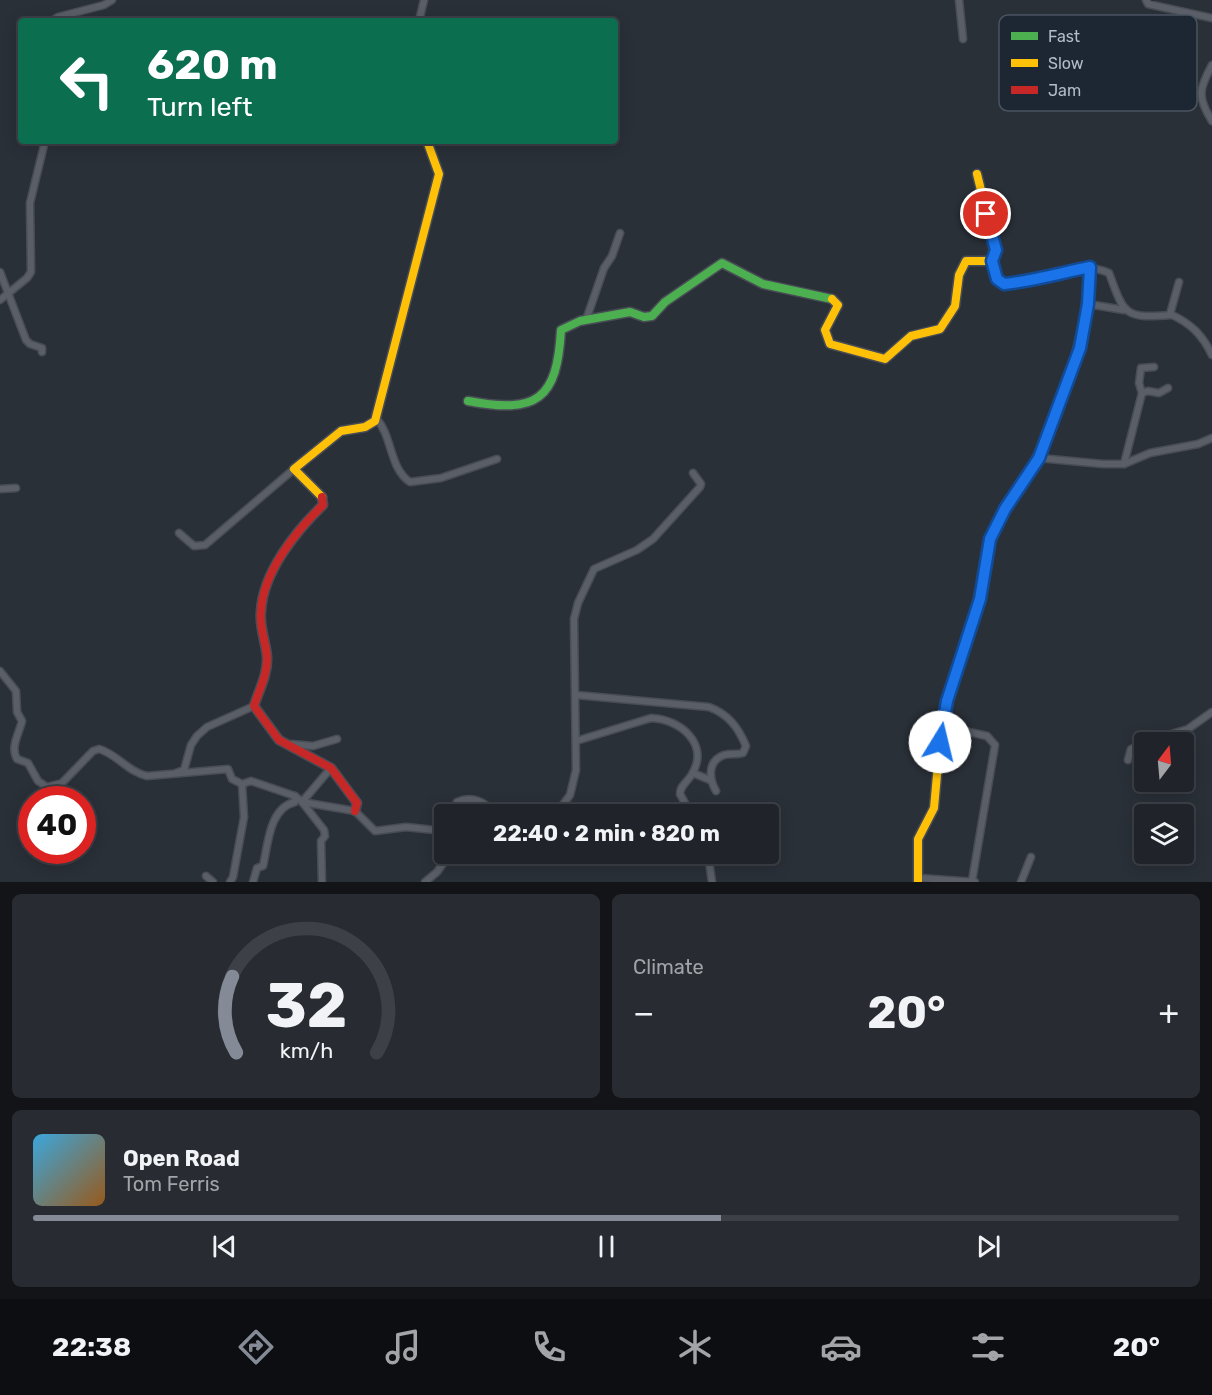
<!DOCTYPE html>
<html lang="en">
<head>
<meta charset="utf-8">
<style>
	body { margin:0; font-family:Rubik,sans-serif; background:#282c32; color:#f1f3f6; height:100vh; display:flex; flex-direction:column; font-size:22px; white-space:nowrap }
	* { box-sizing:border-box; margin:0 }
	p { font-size:20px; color:#a2a4a8 }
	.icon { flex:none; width:33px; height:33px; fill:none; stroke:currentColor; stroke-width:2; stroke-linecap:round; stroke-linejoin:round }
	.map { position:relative; height:882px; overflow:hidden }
	.sheet { display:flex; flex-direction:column; gap:12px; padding:12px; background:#121417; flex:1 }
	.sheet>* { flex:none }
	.guide { position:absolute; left:18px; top:18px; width:600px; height:126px; border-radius:6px; box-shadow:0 3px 15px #0003,0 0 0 2px #3d4147; background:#0b6e4f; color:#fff; overflow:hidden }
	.needle { width:39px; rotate:16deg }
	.controls { position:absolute; left:1134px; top:732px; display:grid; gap:12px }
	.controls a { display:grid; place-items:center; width:60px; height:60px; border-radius:6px; background:#20242a; box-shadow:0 3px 15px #0003,0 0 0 2px #3d4147; font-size:30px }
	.speed { position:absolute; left:18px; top:786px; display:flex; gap:12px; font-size:30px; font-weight:700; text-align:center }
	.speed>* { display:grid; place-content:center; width:78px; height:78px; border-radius:50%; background:#20242a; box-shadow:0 3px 15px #0003,0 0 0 2px #3d4147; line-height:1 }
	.speed .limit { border:9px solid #d22; background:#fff; color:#111 }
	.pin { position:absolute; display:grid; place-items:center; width:51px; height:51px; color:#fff; margin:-26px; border:3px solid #fff; border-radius:50%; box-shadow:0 2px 6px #0007 }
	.me { position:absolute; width:66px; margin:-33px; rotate:9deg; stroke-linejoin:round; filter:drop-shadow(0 0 4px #0008) }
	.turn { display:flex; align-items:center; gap:21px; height:126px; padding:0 30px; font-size:27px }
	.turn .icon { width:78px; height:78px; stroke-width:2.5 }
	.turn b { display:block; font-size:42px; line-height:51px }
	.big { font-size:45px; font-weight:700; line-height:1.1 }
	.sheet .tile { flex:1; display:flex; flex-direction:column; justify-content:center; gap:9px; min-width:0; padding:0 21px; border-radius:9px; background:#282c32 }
	.sheet .dial { align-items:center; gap:0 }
	.dial svg { height:156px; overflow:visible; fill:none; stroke:#3d4147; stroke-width:7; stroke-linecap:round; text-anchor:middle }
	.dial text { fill:#f1f3f6; stroke:none }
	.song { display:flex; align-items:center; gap:18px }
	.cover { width:72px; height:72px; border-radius:9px; background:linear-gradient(135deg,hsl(200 70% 55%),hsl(30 70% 35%)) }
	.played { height:6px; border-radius:3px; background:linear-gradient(90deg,#848b96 60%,#3d4147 60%) }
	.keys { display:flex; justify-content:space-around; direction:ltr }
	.heat { display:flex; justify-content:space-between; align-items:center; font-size:33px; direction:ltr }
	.sheet .tiles { flex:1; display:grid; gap:12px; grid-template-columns:1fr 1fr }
	.tile:last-child { grid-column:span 2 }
	.trip { position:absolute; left:434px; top:804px; width:345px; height:60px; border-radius:6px; background:#20242a; box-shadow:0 3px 15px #0003,0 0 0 2px #3d4147; font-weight:700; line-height:60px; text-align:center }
	.tab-bar { display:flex; height:96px; justify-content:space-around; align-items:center; background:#0d0e11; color:#a2a4a8 }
	.tab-bar .icon { width:42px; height:42px }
	.tab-bar .current { color:#848b96 }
	.tab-bar b { font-size:27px; color:#f1f3f6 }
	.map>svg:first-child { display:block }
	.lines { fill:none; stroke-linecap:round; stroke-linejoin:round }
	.street-casing { stroke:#484c55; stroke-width:9 }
	.fast-casing { stroke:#484c55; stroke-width:11 }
	.slow-casing { stroke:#484c55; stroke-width:11 }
	.jam-casing { stroke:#484c55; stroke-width:11 }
	.street { stroke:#5a5e66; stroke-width:6 }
	.fast { stroke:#4caf50; stroke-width:8 }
	.slow { stroke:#ffc107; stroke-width:8 }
	.jam { stroke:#c62828; stroke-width:8 }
	.route-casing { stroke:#114b97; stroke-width:15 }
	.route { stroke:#1a73e8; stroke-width:10 }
	.key { fill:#1d2633; stroke:#4a5360; stroke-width:1.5 }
	.key-label { font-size:16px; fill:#b4bcc9 }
</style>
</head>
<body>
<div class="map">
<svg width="1212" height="882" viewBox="0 0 1212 882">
	<rect width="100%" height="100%" fill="#2a3038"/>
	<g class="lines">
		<g class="street-casing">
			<g id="street">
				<polyline points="959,0 963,39"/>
				<polyline points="1146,0 1148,4 1212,18"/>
				<polyline points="52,21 58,17 104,5 112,0"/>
				<polyline points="419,21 424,0"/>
				<path d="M 1212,65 C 1199,89 1197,97 1212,121"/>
				<path d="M 991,261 L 997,279 L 1004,284 C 1014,283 1026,283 1037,281 C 1063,275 1081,261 1109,273 C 1124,314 1124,319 1171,315"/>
				<polyline points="0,272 26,340 30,344 42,348 42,352"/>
				<path d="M 1179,282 L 1170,314 C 1190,323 1202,334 1212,355"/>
				<polyline points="0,300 27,278 31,272 30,203 45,141"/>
				<polyline points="1088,304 1124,310"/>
				<polyline points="586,320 604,268 612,256 620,233"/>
				<polyline points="1142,393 1139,383 1141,368 1154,367"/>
				<path d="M 376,418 C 393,437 389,468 410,482 L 441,478 L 497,459"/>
				<polyline points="1039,458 1103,464 1124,464 1142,393 1148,391 1159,393 1168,388"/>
				<polyline points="1124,464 1150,453 1198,444 1212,438"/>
				<polyline points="0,489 16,488"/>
				<polyline points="179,533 194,546 205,545 294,469"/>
				<path d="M 0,671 L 16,691 L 17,712 L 22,721 C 19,734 10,747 17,759 L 28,763 L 38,781 L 47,787 L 62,783 L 93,751 L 99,749 C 117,754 128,772 147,776 L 228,769 L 232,779 L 242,784 L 251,781 L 295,796 L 302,802 L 355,811 L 375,831 L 406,827 L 444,831"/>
				<path d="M 576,695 L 709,707 C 728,714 738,727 746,746 L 743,753 C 737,755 731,753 724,755 C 707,761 709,779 716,791"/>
				<polyline points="942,726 987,736 995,745 972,881"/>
				<path d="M 576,741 L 651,718 C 680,719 710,744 692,774 C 688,782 680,785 680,794 L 691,814"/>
				<polyline points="1145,742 1188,729 1212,712"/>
				<polyline points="291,744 313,746 337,739"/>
				<polyline points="1128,760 1131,749 1144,743"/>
				<polyline points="176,773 184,770 191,745 197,736 207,727 254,706"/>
				<polyline points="693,773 710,780"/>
				<polyline points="560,809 590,809"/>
				<path d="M 451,814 L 457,802 C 472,795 486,802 495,814"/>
				<polyline points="556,814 570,795 576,770 574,619 578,603 594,569 637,550 653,539 700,487 701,484 693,473"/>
				<polyline points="708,854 712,882"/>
				<polyline points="206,876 213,882"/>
				<polyline points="919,878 975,882"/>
				<polyline points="230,882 233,877 244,817 242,784"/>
				<path d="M 253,882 L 257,868 L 263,866 C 268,845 269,808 295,802 L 295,796"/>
				<polyline points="322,882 321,841 325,836 324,830 302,802 331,768"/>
				<polyline points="425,882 437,872 450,854"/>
				<polyline points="1021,882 1031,857"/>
			</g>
		</g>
		<g class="fast-casing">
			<g id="fast">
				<path d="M 468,401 C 537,414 557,400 561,330 L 580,321 L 630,312 L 644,317 L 652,316 L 665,302 L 722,263 L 763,284 L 832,299"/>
				<path d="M 1020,486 C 1060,426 1086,338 1090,267"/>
			</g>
		</g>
		<g class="slow-casing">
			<g id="slow">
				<polyline points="832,299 838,305 825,330 830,344 885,359 911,336 940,329 955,306 959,275 966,261 991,261 996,251 977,174"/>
				<polyline points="322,497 294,469 341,431 365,427 375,421 439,174 427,141"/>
				<polyline points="918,882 918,839 934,808 940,742 947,701 980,599 990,539 1005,509 1020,486"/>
			</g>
		</g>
		<g class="jam-casing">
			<path id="jam" d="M 322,497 L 323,505 C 296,531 263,572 261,611 C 259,627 266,642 267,657 C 268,674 259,690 254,706 L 279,740 L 331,768 L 357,803 L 355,811"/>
		</g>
		<use href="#street" class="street"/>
		<use href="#fast" class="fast"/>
		<use href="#slow" class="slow"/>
		<use href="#jam" class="jam"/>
	</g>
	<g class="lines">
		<g class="route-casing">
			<path id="route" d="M 940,742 L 947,701 L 980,599 L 990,539 L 1005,509 L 1039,458 L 1080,348 L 1088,304 L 1090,267 C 1060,273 1034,281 1004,284 L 997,279 L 992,261 L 996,250 L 986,214"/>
		</g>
		<use href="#route" class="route"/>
	</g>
	<rect x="999" y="15" width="198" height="96" rx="9" class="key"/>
	<rect x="1011" y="32" width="27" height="8" fill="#4caf50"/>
	<rect x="1011" y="59" width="27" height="8" fill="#ffc107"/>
	<rect x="1011" y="86" width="27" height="8" fill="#c62828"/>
	<g class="key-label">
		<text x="1048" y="42">Fast</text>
		<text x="1048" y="69">Slow</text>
		<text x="1048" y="96">Jam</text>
	</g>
</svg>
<div class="controls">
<a><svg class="needle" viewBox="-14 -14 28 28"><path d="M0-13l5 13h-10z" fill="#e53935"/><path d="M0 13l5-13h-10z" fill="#a2a4a8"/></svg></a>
<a><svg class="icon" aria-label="layers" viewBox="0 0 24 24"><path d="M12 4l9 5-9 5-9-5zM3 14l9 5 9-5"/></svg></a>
</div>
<div class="speed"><div class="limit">40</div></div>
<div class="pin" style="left:986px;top:214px;background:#d93025"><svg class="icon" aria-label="arrive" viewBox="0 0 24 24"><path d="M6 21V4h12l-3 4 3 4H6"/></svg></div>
<svg class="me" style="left:940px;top:742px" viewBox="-20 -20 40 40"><circle r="19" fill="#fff"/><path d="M0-13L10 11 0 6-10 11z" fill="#1a73e8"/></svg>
<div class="trip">22:40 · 2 min · 820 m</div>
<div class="guide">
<div class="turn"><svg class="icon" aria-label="left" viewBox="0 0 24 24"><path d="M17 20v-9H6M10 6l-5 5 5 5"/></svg><div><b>620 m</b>Turn left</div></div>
</div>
</div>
<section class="sheet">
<div class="tiles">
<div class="tile dial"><svg viewBox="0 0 100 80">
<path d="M14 69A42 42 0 1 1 86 69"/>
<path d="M14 69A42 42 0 0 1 12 30" stroke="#848b96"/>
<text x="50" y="56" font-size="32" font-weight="700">32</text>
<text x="50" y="72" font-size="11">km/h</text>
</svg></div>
<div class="tile"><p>Climate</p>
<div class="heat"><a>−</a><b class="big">20°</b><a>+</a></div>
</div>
<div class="tile">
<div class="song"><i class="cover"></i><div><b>Open Road</b><p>Tom Ferris</p></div></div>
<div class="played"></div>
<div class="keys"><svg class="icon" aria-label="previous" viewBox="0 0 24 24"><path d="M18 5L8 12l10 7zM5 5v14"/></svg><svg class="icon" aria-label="pause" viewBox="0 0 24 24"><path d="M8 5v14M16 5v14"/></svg><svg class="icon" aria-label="next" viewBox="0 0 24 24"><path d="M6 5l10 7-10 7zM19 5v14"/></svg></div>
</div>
</div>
</section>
<nav class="tab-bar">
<b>22:38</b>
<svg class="icon current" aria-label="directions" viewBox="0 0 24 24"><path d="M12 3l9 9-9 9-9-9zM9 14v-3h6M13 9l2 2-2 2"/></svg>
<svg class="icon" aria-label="music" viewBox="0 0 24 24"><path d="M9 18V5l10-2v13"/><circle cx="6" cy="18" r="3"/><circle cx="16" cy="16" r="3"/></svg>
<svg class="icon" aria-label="phone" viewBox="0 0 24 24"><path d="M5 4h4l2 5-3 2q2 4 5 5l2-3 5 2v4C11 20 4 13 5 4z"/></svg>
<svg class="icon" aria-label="climate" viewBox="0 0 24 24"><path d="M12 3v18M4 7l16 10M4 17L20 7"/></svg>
<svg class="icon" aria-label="car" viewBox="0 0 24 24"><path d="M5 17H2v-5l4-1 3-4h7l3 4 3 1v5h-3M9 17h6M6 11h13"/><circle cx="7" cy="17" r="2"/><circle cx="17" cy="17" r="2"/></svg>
<svg class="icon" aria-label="filters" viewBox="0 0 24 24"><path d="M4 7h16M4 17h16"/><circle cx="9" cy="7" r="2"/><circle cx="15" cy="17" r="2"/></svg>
<b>20°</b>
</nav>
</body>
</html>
